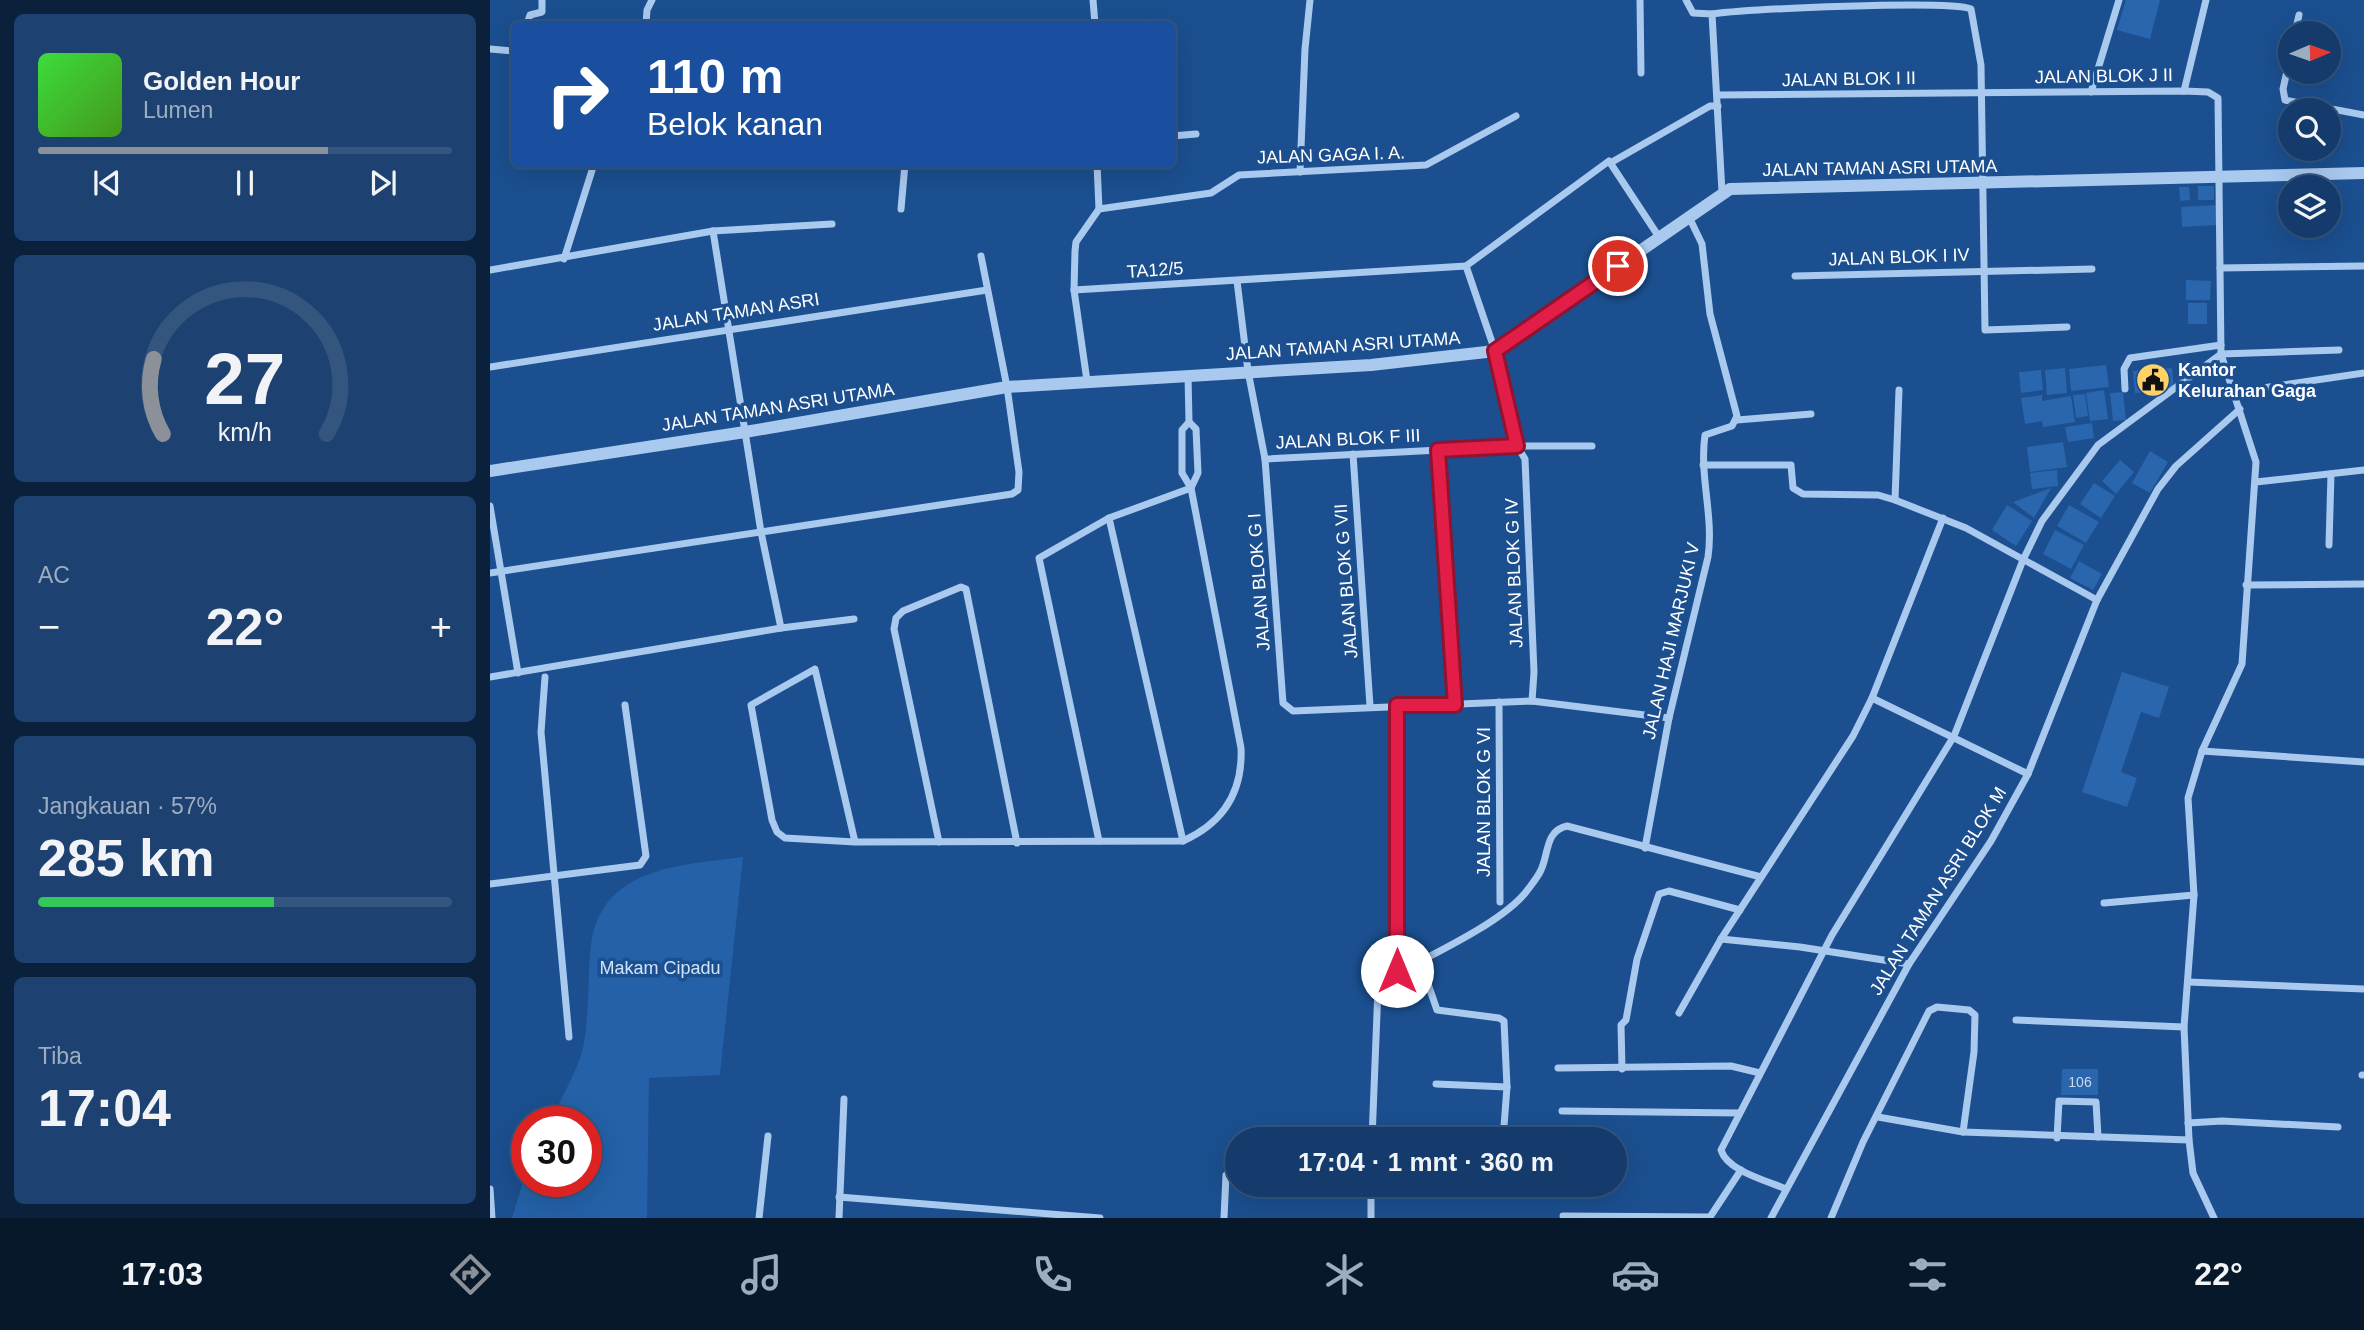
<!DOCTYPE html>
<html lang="id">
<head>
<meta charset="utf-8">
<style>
	body { margin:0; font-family:Helvetica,sans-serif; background:#1d4271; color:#f1f3f6; height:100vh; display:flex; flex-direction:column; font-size:26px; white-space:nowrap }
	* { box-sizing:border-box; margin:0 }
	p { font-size:23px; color:#9dadc1 }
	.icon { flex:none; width:38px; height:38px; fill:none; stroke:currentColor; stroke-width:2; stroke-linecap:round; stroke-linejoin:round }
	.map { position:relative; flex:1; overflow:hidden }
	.drawer { display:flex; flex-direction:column; gap:14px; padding:14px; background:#0b203b; width:490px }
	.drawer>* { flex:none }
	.hud { position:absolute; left:21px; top:21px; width:665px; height:147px; border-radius:10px; box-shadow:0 7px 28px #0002,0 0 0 2px #33557e; background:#1a4fa0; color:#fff; overflow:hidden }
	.needle { width:46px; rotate:88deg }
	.controls { position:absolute; left:1788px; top:21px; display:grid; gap:14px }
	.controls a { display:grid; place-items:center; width:63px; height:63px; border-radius:50%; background:#143b6b; box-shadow:0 7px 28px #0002,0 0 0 2px #33557e; font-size:35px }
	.speed { position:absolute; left:21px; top:1106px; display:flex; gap:14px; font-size:35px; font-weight:700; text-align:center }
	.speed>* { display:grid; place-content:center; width:91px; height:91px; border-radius:50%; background:#143b6b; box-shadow:0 7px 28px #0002,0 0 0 2px #33557e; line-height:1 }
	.speed .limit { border:10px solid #d22; background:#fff; color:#111 }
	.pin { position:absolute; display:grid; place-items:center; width:60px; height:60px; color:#fff; margin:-30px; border:4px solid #fff; border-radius:50%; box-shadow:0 2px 7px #0007 }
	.me { position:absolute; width:77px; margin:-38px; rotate:0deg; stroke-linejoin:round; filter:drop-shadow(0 0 5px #0008) }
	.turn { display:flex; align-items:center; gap:24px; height:147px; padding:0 21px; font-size:32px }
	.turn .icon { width:91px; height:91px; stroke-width:2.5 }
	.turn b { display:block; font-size:49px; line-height:60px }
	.big { font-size:52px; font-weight:700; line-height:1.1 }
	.drawer .widget { flex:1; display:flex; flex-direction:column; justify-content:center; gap:10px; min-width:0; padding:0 24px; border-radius:10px; background:#1d4271 }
	.drawer .dial { align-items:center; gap:0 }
	.dial svg { height:182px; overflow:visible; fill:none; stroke:#33557e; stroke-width:7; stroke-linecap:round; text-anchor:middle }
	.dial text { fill:#f1f3f6; stroke:none }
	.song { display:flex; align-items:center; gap:21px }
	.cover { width:84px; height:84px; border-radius:10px; background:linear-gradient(135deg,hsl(120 70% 55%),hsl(100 70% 35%)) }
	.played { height:7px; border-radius:4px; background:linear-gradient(90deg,#8c9099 70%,#33557e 70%) }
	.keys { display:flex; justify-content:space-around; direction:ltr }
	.heat { display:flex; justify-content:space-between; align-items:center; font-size:38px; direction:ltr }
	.charge { height:10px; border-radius:5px; background:linear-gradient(90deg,#34c759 57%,#33557e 0) }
	.trip { position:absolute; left:735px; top:1127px; width:402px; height:70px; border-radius:35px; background:#143b6b; box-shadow:0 7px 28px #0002,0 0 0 2px #33557e; font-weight:700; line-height:70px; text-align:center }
	.tabs { display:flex; height:112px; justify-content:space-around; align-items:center; background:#08182b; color:#9dadc1 }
	.tabs .icon { width:49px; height:49px }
	.tabs .active { color:#8c9099 }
	.tabs b { font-size:32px; color:#f1f3f6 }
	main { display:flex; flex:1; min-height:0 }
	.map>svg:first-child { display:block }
	.green { fill:#2461a8 }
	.building { fill:#2a66ad }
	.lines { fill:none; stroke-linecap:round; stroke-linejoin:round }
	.minor { stroke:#a9c9ee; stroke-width:7 }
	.tertiary { stroke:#a9c9ee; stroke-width:12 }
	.route-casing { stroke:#92132f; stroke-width:18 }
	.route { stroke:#e11d48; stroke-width:12 }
	.labels { text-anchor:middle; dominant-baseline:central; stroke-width:7; stroke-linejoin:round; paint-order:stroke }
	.number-label { font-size:14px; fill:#cad9ea }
	.street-label { font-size:18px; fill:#fff; stroke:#1b4f8f }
	.poi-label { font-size:18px; font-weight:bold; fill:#fff; stroke:#1b4f8f; text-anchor:start }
	.park-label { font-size:18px; fill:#cfe3fa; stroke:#1b4f8f }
</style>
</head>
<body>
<main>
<section class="drawer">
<div class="widget">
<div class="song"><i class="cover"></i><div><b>Golden Hour</b><p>Lumen</p></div></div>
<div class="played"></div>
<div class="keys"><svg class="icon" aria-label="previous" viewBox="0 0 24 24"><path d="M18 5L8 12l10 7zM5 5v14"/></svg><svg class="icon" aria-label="pause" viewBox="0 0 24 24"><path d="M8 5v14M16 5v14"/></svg><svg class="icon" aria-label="next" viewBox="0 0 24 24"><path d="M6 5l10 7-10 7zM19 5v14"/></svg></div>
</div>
<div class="widget dial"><svg viewBox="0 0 100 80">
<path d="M14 69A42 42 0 1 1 86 69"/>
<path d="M14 69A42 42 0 0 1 10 36" stroke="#8c9099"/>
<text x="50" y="56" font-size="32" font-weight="700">27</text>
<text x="50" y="72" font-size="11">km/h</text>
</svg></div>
<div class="widget"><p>AC</p>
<div class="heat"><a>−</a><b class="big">22°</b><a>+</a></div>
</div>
<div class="widget"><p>Jangkauan · 57%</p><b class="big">285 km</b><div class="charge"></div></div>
<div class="widget"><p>Tiba</p><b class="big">17:04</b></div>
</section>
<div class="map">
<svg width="1874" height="1218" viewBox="0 0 1874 1218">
	<rect width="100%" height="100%" fill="#1b4f8f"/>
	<path class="green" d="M 253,857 L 230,1075 L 159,1078 L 157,1218 L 22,1218 L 37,1169 L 37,1181 L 96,1181 L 96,1122 L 61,1122 C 70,1099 88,1070 93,1048 C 100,1015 97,979 101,946 C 110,867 191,865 253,857 Z"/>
	<g class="building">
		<polygon points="1636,0 1670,0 1660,39 1627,30"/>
		<rect x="1708" y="186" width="16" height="14"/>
		<polygon points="1689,187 1699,187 1700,200 1690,201"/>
		<polygon points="1727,205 1728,225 1692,227 1691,207"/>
		<polygon points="1696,280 1721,281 1720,300 1696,300"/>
		<rect x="1698" y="303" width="19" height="21"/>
		<polygon points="1616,365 1619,387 1581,391 1579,369"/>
		<polygon points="1575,368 1577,393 1557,395 1555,370"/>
		<polygon points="1682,368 1684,390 1645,393 1643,371"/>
		<polygon points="1551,370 1553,390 1531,393 1529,372"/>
		<polygon points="1614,390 1618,419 1600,421 1596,393"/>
		<polygon points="1633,392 1636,420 1623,421 1620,393"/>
		<polygon points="1595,394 1598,416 1586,418 1583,395"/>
		<polygon points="1552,395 1552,401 1581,396 1585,422 1553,427 1552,421 1535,424 1531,398"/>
		<polygon points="1602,423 1604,438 1578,442 1575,427"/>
		<polygon points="1573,442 1577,467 1540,472 1537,447"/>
		<polygon points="1660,451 1678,462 1660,493 1642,483"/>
		<polygon points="1630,460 1644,472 1626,494 1612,481"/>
		<polygon points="1567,470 1568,486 1542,489 1540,473"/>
		<polygon points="1604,483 1625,496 1611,518 1590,504"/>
		<polygon points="1561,488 1544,518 1523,502"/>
		<polygon points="1517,505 1542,521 1526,546 1502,530"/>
		<polygon points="1579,505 1609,522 1596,543 1567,526"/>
		<polygon points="1565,530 1594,545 1581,569 1553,554"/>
		<polygon points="1589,561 1612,574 1603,590 1580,578"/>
		<polygon points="1632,672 1679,687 1669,718 1651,712 1631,772 1647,778 1637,807 1592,792"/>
		<polygon points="1572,1069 1608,1069 1608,1095 1571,1095"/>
	</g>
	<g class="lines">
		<g class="minor">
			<polyline points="603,0 605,24"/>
			<polyline points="1150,0 1151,73"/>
			<polyline points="1196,0 1203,13 1222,14 1232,192"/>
			<path d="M 1222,14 C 1258,9 1458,0 1481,9 L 1491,65 L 1495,330 L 1577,327"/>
			<polyline points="37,24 40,15 52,12 52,0"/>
			<polyline points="156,24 157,10 162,0"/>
			<polyline points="1805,33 1809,15"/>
			<polyline points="0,49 24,51"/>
			<polyline points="1801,53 1793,89 1795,100 1874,115"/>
			<polyline points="1694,91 1716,0"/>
			<polyline points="1601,92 1629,0"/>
			<polyline points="1227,95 1694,91 1718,92 1728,98 1731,354 1766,462 1752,664 1712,751 1698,798 1704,895 1694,1027 1699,1140 1703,1173 1724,1218"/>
			<polyline points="682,136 706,134"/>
			<polyline points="1122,162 1220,106 1228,106"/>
			<polyline points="810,172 815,49 820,0"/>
			<polyline points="411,209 415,164"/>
			<polyline points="609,209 721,193 749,175 936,165 1026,116"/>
			<polyline points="223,231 271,532 291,628"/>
			<polyline points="74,259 104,164"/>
			<polyline points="976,266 1005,351 1027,446 1035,459 1044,672 1042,701"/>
			<polyline points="976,266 1119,161 1169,237"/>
			<polyline points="1730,268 1874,266"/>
			<polyline points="0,270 223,231 342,224"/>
			<polyline points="1305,276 1602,269"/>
			<polyline points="747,281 758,371 775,459 793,703 803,711 1042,701 1179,718"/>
			<polyline points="584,290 976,266"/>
			<polyline points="1731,354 1849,350"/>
			<polyline points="0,367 497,290"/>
			<polyline points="597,381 584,290 585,251 586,242 609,209 607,164"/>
			<polyline points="1635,389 1634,369 1640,358 1731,345"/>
			<polyline points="1745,392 1874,373"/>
			<polyline points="1247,420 1321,414"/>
			<polyline points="948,450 965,705"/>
			<polyline points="863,454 880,706"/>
			<polyline points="775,459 1027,446 1102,446"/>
			<polyline points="1213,465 1301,465 1303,488 1313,494 1388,495 1405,500 1476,528 1607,600"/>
			<polyline points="1766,482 1874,470"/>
			<polyline points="1405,500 1409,390"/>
			<polyline points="0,506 28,673"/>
			<polyline points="619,518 693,841"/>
			<polyline points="1839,545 1841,474"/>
			<polyline points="0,573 522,494 528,490 529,472 517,387 491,256"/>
			<polyline points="1756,585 1874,584"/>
			<polyline points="0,677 291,628 364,619"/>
			<polyline points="55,677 51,732 79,1037"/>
			<polyline points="1382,698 1538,774"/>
			<polyline points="1009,702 1010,902"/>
			<polyline points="1712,751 1874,762"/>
			<polyline points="609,841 549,558 619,518 701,488 708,473 706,429 699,422 698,375"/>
			<path d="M 365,842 L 325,669 L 261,705 L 282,820 L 287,832 L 295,838 L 365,842 L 693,841 C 733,823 753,793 751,748 L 701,488 L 692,473 L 692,430 L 699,422"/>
			<polyline points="449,842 404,629 406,618 413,611 471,587 476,589 527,843"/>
			<path d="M 1155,848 L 1179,718 L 1218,557 C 1224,516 1209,476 1215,435 L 1242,426 L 1247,416 L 1220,314 L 1212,244 L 1199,217"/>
			<polyline points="0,884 150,865 156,856 135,705"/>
			<polyline points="1614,903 1704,895"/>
			<polyline points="1231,939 1310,947 1419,964"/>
			<polyline points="930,961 947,1010 1009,1018 1014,1021 1017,1087 1013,1139"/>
			<path d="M 908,973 C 943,954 1011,923 1036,892 C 1041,885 1048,877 1051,870 C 1059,853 1055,831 1077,826 L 1271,877"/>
			<polyline points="1698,982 1874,989"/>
			<polyline points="1189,1013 1231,939 1363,736 1382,698 1453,518"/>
			<polyline points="1526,1020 1694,1027"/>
			<polyline points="1068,1068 1241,1066 1270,1073"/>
			<polyline points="1132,1069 1131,1025 1136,1020 1147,959 1169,894 1179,891 1250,910"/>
			<polyline points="1872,1075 1874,1075"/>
			<polyline points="946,1084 1017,1087"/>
			<polyline points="1072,1111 1249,1113"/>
			<polyline points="1388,1117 1473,1132 1699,1140"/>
			<polyline points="1698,1123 1732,1121 1848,1127"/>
			<polyline points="1567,1138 1569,1101 1606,1102 1608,1137"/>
			<polyline points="882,1139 888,988 908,973 907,705"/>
			<polyline points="881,1185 881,1218"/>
			<polyline points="0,1189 2,1218"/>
			<path d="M 1296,1189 C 1278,1181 1237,1171 1231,1150 L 1342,935 L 1464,736 L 1533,560 L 1552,521 L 1608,445 L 1731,354"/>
			<polyline points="349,1197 610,1218"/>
			<polyline points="1073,1216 1220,1217 1251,1170"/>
			<polyline points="269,1218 278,1136"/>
			<polyline points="349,1218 354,1099"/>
			<polyline points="734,1218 736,1175 747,1165"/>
			<polyline points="1281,1218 1419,964 1501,841 1538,774 1607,600 1668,489 1686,466 1750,409"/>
			<polyline points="1341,1218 1373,1142 1439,1011 1447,1007 1479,1010 1485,1015 1484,1052 1473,1132"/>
		</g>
		<polyline class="tertiary" points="0,471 255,432 517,387 881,365 1005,351 1240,189 1874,173"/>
	</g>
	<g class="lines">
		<g class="route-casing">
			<polyline id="route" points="907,971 907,705 965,705 948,450 1027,446 1005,351 1128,266"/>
		</g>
		<use href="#route" class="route"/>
	</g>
	<defs>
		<g id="civic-disc" transform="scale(1.75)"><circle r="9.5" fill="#ffd166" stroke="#1b4f8f"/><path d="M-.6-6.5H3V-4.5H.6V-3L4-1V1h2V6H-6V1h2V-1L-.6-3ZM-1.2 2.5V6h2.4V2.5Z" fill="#111"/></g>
	</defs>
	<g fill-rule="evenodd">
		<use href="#civic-disc" x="1663" y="380"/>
	</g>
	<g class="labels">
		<g class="number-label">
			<text x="1590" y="1082">106</text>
		</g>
		<g class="street-label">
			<text transform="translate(1614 76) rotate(-1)">JALAN BLOK J II</text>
			<text transform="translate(1359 79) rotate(-1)">JALAN BLOK I II</text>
			<text transform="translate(841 155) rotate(-2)">JALAN GAGA I. A.</text>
			<text transform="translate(1390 168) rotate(-1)">JALAN TAMAN ASRI UTAMA</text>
			<text transform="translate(1409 257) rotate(-2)">JALAN BLOK I IV</text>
			<text transform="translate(665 270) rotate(-4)">TA12/5</text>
			<text transform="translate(246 312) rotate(-9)">JALAN TAMAN ASRI</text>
			<text transform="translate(853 346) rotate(-4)">JALAN TAMAN ASRI UTAMA</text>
			<text transform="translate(288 407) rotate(-9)">JALAN TAMAN ASRI UTAMA</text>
			<text transform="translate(858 439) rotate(-3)">JALAN BLOK F III</text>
			<text transform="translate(1024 573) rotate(-92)">JALAN BLOK G IV</text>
			<text transform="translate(856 581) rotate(-94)">JALAN BLOK G VII</text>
			<text transform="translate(769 582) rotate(-94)">JALAN BLOK G I</text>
			<text transform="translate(1181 641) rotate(-77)">JALAN HAJI MARJUKI V</text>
			<text transform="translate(994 802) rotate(-90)">JALAN BLOK G VI</text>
			<text transform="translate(1448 891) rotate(-58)">JALAN TAMAN ASRI BLOK M</text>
		</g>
		<g class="poi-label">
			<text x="1688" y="370">Kantor<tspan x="1688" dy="21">Kelurahan Gaga</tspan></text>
		</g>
		<g class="park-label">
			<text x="170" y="968">Makam Cipadu</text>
		</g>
	</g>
</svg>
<div class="controls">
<a><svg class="needle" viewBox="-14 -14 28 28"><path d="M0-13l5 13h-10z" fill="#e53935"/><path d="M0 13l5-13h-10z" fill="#9dadc1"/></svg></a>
<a><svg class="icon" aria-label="search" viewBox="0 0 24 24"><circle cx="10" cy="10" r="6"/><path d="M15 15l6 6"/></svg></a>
<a><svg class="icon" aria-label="layers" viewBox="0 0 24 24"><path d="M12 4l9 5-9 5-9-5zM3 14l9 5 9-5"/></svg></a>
</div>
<div class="speed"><div class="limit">30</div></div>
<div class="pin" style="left:1128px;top:266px;background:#d93025"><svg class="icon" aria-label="arrive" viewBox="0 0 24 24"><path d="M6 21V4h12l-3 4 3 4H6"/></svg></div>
<svg class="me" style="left:907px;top:971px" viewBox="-20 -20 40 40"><circle r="19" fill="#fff"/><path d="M0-13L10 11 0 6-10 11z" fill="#e11d48"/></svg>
<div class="trip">17:04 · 1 mnt · 360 m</div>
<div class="hud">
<div class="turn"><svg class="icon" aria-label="right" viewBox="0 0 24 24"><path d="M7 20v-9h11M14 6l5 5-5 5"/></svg><div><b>110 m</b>Belok kanan</div></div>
</div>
</div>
</main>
<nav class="tabs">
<b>17:03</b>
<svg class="icon active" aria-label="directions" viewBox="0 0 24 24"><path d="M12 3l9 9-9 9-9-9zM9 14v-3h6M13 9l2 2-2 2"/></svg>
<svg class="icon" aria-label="music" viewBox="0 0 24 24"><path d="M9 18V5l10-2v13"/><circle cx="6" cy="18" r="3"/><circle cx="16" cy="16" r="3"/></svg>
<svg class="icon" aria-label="phone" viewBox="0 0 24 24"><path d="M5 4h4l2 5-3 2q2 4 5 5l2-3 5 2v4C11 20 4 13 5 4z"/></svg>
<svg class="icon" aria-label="climate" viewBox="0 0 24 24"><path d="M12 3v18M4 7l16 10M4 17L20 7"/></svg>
<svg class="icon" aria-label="car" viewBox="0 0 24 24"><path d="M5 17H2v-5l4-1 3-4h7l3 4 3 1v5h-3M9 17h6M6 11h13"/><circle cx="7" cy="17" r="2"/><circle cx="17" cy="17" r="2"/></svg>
<svg class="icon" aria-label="filters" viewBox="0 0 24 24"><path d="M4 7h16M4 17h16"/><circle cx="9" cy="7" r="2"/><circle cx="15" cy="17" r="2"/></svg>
<b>22°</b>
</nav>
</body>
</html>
